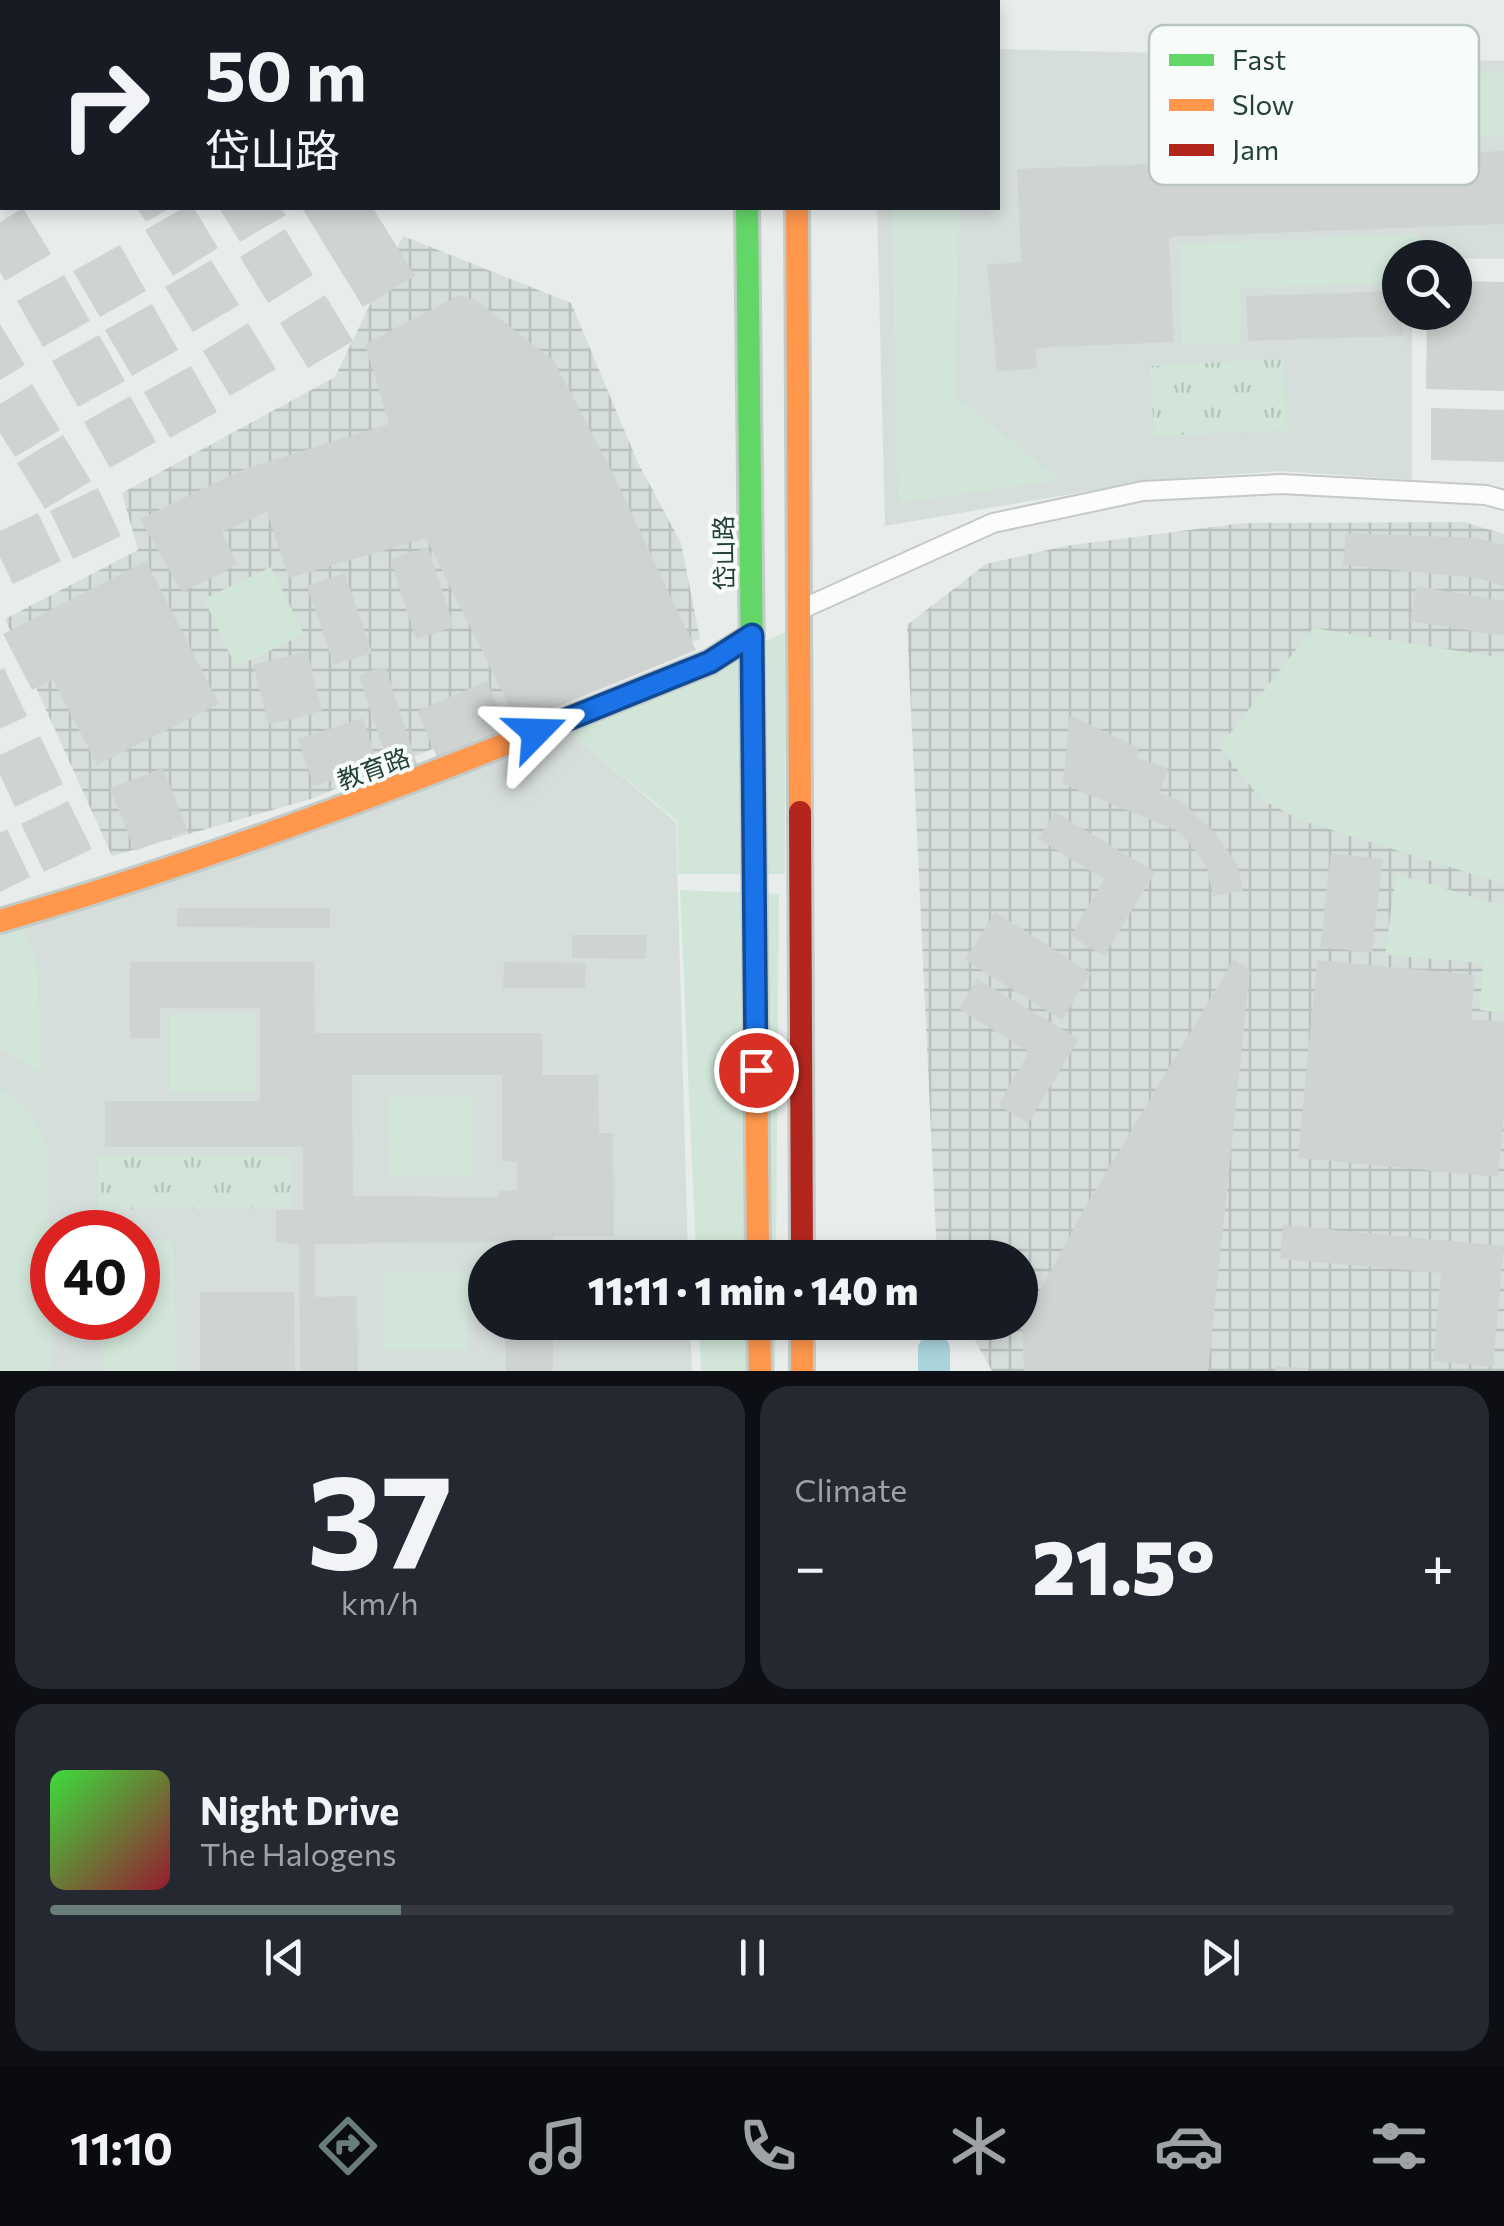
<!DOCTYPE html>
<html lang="en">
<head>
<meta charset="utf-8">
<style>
	body { margin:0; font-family:Commissioner,"Noto Sans SC",sans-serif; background:#242831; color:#f1f3f6; height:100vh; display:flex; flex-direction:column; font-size:38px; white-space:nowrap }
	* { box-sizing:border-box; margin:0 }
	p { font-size:32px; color:#9ea1a6 }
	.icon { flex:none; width:55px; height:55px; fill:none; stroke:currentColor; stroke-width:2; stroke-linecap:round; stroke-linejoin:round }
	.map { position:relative; height:1371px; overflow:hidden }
	.drawer { display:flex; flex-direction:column; gap:15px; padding:15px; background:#0d0f14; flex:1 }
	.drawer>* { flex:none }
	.banner { position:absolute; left:0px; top:0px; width:1000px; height:210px; box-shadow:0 5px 15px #0003; background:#171b24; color:#f1f3f6; overflow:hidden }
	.buttons { position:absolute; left:1382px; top:240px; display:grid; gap:20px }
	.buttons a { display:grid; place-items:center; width:90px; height:90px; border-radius:50%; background:#171b24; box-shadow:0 5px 15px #0003; font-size:50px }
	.speed { position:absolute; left:30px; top:1210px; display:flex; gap:20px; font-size:50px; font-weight:700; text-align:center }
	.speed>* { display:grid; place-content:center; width:130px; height:130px; border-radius:50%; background:#171b24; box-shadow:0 5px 15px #0003; line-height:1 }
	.speed .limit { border:15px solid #d22; background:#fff; color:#111 }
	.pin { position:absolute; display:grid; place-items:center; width:85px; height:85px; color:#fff; margin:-42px; border:5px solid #fff; border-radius:50%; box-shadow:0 2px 10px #0007 }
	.me { position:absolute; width:110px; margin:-55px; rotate:68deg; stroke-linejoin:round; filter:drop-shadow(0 0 8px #0008) }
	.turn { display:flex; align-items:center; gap:35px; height:210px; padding:0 40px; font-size:45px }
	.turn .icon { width:130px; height:130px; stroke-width:2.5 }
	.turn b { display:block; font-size:70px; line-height:85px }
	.big { font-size:75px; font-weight:800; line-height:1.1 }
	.drawer .card { flex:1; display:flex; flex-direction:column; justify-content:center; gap:15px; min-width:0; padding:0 35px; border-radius:30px; background:#242831 }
	.drawer .dial { align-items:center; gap:0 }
	.dial b { font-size:130px; line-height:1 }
	.song { display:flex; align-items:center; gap:30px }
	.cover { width:120px; height:120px; border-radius:15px; background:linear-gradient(135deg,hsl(120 70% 55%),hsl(350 70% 35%)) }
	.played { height:10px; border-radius:5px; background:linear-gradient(90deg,#697e78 25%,#363941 25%) }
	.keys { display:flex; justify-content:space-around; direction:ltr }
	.heat { display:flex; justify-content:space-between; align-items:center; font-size:55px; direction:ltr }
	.drawer .tiles { flex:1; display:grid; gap:15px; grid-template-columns:1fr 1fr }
	.card:last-child { grid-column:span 2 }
	.trip { position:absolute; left:468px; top:1240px; width:570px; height:100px; border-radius:50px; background:#171b24; box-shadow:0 5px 15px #0003; font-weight:800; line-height:100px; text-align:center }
	.tab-bar { display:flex; height:160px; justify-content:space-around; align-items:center; background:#090b0e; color:#9ea1a6 }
	.tab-bar .icon { width:70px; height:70px }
	.tab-bar .on { color:#697e78 }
	.tab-bar b { font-size:45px; color:#f1f3f6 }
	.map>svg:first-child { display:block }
	.built { fill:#d6dedb; fill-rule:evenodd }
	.industrial { fill:url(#industrial-grid) }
	.green { fill:#d1e6d8 }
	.park { fill:url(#park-tufts) }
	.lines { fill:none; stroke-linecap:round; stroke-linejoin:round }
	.canal { stroke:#a9d4db; stroke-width:32 }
	.building { fill:#cfd4d2; fill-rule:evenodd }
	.lane-casing { stroke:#c5cac8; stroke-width:22 }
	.fast-casing { stroke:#c3cbc8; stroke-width:28 }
	.slow-casing { stroke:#c3cbc8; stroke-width:28 }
	.jam-casing { stroke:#c3cbc8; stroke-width:28 }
	.lane { stroke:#fcfcfc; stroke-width:18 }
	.fast { stroke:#63d668; stroke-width:22 }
	.slow { stroke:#ff974d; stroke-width:22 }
	.jam { stroke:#b3261e; stroke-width:22 }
	.route-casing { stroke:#114b97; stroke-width:25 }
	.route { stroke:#1a73e8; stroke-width:18 }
	.labels { text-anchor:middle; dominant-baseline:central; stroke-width:8; stroke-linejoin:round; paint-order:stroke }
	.street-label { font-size:25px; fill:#24423a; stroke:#f7fbf9 }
	.key { fill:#f7fbf9; stroke:#b8c4c0; stroke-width:2.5 }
	.key-label { font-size:28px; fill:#24423a }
</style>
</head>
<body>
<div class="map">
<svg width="1504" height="1371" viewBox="0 0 1504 1371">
	<defs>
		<pattern id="industrial-grid" width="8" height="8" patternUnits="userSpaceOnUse" patternTransform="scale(2.5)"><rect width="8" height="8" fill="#d6dedb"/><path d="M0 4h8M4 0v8" fill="none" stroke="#b8c0bd"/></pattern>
		<pattern id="park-tufts" width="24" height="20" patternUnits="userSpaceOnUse" patternTransform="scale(2.5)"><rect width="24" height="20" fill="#d1e6d8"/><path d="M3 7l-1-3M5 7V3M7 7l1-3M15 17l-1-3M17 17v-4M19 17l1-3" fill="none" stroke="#b3c6ba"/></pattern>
	</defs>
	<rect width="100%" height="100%" fill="#e8edeb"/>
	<g class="built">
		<polygon points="998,49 1504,61 1504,259 1400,258 1400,312 1412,313 1412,480 1281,471 1153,480 885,526 877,208 998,208"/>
		<path d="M 560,724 L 676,822 L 688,1257 L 485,1258 L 485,1322 L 690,1323 L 692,1371 L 0,1371 L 0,921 ZM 52,1232 L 138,1232 L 138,1318 L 52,1318 Z"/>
	</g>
	<g class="industrial">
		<polygon points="403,236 571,303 638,463 681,543 700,639 311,799 112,856 5,619 138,550 122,493 335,377"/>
		<polygon points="1464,522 1504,534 1504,1371 992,1371 965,1323 1020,1322 1020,1258 937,1257 907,625 986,564 1065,546 1243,523"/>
	</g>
	<g class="green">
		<polygon points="1504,72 1504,136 1226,147 1222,83"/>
		<polygon points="892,208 959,208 956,397 1060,480 898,503"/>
		<polygon points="1418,234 1420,257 1400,258 1400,283 1239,288 1239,343 1182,344 1179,244"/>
		<polygon points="271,567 304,634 236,667 204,599"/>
		<polygon points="1313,628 1504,658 1504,884 1300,820 1261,799 1219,747"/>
		<polygon points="785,632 785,874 678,874 677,821 569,732"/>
		<polygon points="1396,874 1504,906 1504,1013 1480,1010 1483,963 1385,955"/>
		<polygon points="680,890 779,894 776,1257 696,1257"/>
		<polygon points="23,924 37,963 41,1073 0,1049 0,929"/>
		<rect x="170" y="1014" width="85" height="79"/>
		<polygon points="0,1088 31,1113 47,1147 52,1371 0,1371"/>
		<polygon points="388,1097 473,1097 473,1176 389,1176"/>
		<polygon points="173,1240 176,1371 103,1371 102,1318 138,1318 138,1241"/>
		<rect x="383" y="1271" width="85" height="79"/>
		<polygon points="699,1323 776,1323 775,1371 701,1371"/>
	</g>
	<g class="park">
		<polygon points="1283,359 1287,430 1154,436 1150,366"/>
		<polygon points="98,1156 291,1156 291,1208 98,1209"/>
	</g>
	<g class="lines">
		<polyline class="canal" points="934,1371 934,1350"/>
	</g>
	<g class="building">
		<polygon points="1504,151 1504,224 1169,237 1174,342 1035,348 1037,368 997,372 987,265 1021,262 1017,169"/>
		<polygon points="23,208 51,254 5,281 0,272 0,222"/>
		<polygon points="137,208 170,208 146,222"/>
		<polygon points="183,208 194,208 218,248 173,276 145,230"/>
		<polygon points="219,208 281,208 286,215 240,242"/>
		<polygon points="302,208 373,208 415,276 363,307"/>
		<polygon points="285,229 313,275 268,303 240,257"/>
		<polygon points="120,245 146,291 100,317 73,271"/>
		<polygon points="211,260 239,305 193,332 165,287"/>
		<polygon points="64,275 90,321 43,347 17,301"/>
		<polygon points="1455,281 1504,282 1504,391 1426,389 1427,312 1455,312"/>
		<polygon points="1400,291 1403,336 1248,341 1246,296"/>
		<polygon points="325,295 353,341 308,368 280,323"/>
		<polygon points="460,295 477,301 554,361 612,472 696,650 518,723 426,538 289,578 267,512 222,532 237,565 182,592 140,519 244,469 389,424 365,344"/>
		<polygon points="152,304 178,350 132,376 105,330"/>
		<polygon points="248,323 276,369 230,396 203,351"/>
		<polygon points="0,324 25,365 0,380"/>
		<polygon points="99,335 125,381 78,407 52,361"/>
		<polygon points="191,366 217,412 170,438 144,392"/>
		<polygon points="32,384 60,430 15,457 0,433 0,404"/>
		<polygon points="130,396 156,442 110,468 84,422"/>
		<polygon points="1431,408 1504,410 1504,462 1431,460"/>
		<polygon points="63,435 91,481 45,509 17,463"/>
		<polygon points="98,488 121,536 73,559 50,511"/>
		<polygon points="38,513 61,561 13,584 0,557 0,531"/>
		<polygon points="1346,533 1476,538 1504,545 1504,586 1477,578 1343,565"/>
		<polygon points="428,547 454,627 416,639 390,559"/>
		<polygon points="146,561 219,704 97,765 53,680 32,690 3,634"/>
		<polygon points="345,573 372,653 334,665 307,586"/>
		<polygon points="1416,586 1504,601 1504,636 1410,621"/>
		<polygon points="307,651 322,711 269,725 253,665"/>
		<polygon points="385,666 419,770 393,779 359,675"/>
		<polygon points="4,668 27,716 0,729 0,670"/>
		<polygon points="487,681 509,734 440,764 417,711"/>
		<polygon points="1070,715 1139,748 1137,758 1168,768 1159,793 1180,800 1216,834 1238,866 1243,891 1213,896 1207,867 1190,843 1176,830 1063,784"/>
		<polygon points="363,718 378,766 314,786 298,739"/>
		<polygon points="40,736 63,784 15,807 0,775 0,755"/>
		<polygon points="163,768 188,831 135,851 110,788"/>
		<polygon points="68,801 92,849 44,872 21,824"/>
		<polygon points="1055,812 1155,872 1104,956 1071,936 1104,879 1038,839"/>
		<polygon points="7,829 30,877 0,892 0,833"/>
		<polygon points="1331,853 1383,859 1372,953 1320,947"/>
		<polygon points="177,908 330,908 330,928 177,927"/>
		<polygon points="995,912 1091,973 1062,1020 965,960"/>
		<polygon points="572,935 646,935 646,959 572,958"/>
		<polygon points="1234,959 1250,970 1208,1371 1024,1371 1022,1323 1087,1204"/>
		<polygon points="1317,960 1475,975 1471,1019 1504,1022 1504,1116 1498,1177 1298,1158"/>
		<path d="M 130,962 L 314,962 L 315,1033 L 542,1033 L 542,1075 L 598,1075 L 599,1133 L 613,1133 L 614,1236 L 553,1236 L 553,1258 L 505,1258 L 505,1242 L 315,1244 L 315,1297 L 357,1296 L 358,1371 L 300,1371 L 299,1245 L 276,1242 L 276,1210 L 303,1210 L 303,1147 L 105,1147 L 105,1101 L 260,1101 L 260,1008 L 160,1008 L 160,1038 L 130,1038 ZM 352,1075 L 502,1075 L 502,1161 L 517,1162 L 517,1190 L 499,1191 L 499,1197 L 353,1196 Z"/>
		<polygon points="504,962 586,963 585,988 503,988"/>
		<polygon points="977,979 1079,1039 1028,1123 998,1105 1029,1052 959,1009"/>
		<polygon points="1283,1225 1504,1246 1493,1367 1433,1361 1441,1273 1280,1259"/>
		<polygon points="200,1292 294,1292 295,1371 200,1371"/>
		<polygon points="505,1322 553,1322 553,1371 506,1371"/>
		<polygon points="1275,1366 1308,1368 1308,1371 1275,1371"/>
	</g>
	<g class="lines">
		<g class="lane-casing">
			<polyline id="lane" points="804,608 993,523 1143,491 1281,484 1486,495 1504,500"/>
		</g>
		<g class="fast-casing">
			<polyline id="fast" points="747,208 755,940"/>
		</g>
		<g class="slow-casing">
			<g id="slow">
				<polyline points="747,2 748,0"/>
				<polyline points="839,2 841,0"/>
				<polyline points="797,208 800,812"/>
				<path d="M 0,921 C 243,851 476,757 710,662 L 752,635"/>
				<polyline points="755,940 758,1258"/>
				<polyline points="759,1322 760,1371"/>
				<polyline points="802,1322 802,1371"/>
			</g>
		</g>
		<g class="jam-casing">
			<g id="jam">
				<polyline points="711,0 712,2"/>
				<polyline points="793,0 793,2"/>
				<polyline points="800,812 802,1258"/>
			</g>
		</g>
		<use href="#lane" class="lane"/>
		<use href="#fast" class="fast"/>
		<use href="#slow" class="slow"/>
		<use href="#jam" class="jam"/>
	</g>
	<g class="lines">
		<g class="route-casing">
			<polyline id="route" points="536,732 710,662 752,635 756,1070"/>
		</g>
		<use href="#route" class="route"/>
	</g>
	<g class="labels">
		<g class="street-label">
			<text transform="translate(723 553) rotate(-91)">岱山路</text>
			<text transform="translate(373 768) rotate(-20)">教育路</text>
		</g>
	</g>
	<rect x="1149" y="25" width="330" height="160" rx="15" class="key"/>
	<rect x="1169" y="54" width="45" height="12" fill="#63d668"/>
	<rect x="1169" y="99" width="45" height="12" fill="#ff974d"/>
	<rect x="1169" y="144" width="45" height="12" fill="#b3261e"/>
	<g class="key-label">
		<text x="1232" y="70">Fast</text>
		<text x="1232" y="115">Slow</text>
		<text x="1232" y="160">Jam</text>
	</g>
</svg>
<div class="buttons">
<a><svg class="icon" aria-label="search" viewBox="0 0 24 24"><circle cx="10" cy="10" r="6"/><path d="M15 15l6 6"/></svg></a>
</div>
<div class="speed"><div class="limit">40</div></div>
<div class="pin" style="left:756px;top:1070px;background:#d93025"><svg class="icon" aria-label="arrive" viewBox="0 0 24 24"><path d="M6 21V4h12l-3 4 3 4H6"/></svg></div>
<svg class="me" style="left:536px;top:732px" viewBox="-20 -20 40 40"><path d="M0-17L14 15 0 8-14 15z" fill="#1a73e8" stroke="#fff" stroke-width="4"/></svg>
<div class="trip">11:11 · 1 min · 140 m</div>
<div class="banner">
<div class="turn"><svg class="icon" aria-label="right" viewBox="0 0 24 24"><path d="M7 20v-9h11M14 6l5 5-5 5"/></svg><div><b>50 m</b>岱山路</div></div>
</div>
</div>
<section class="drawer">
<div class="tiles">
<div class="card dial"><b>37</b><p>km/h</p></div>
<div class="card"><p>Climate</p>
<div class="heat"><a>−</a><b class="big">21.5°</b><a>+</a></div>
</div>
<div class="card">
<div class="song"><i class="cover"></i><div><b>Night Drive</b><p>The Halogens</p></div></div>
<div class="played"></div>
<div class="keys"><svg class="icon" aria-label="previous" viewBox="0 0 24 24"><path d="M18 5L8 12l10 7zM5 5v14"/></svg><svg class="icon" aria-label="pause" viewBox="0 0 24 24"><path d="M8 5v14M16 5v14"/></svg><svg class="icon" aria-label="next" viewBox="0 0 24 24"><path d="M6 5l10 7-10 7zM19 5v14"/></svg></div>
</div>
</div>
</section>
<nav class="tab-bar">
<b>11:10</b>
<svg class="icon on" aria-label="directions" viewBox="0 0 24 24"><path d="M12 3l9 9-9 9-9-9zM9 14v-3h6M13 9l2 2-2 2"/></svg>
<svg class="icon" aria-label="music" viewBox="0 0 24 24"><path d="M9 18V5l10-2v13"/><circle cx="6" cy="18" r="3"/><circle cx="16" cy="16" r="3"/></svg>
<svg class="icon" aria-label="phone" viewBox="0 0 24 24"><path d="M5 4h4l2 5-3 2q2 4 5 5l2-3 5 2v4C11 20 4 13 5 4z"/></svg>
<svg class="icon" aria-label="climate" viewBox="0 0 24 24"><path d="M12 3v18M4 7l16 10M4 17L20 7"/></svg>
<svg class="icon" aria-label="car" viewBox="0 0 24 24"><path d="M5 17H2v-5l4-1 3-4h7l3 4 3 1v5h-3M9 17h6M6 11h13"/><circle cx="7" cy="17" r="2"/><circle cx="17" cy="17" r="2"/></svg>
<svg class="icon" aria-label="filters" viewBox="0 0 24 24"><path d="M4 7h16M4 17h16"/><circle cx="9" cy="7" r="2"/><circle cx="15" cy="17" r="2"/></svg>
</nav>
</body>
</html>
